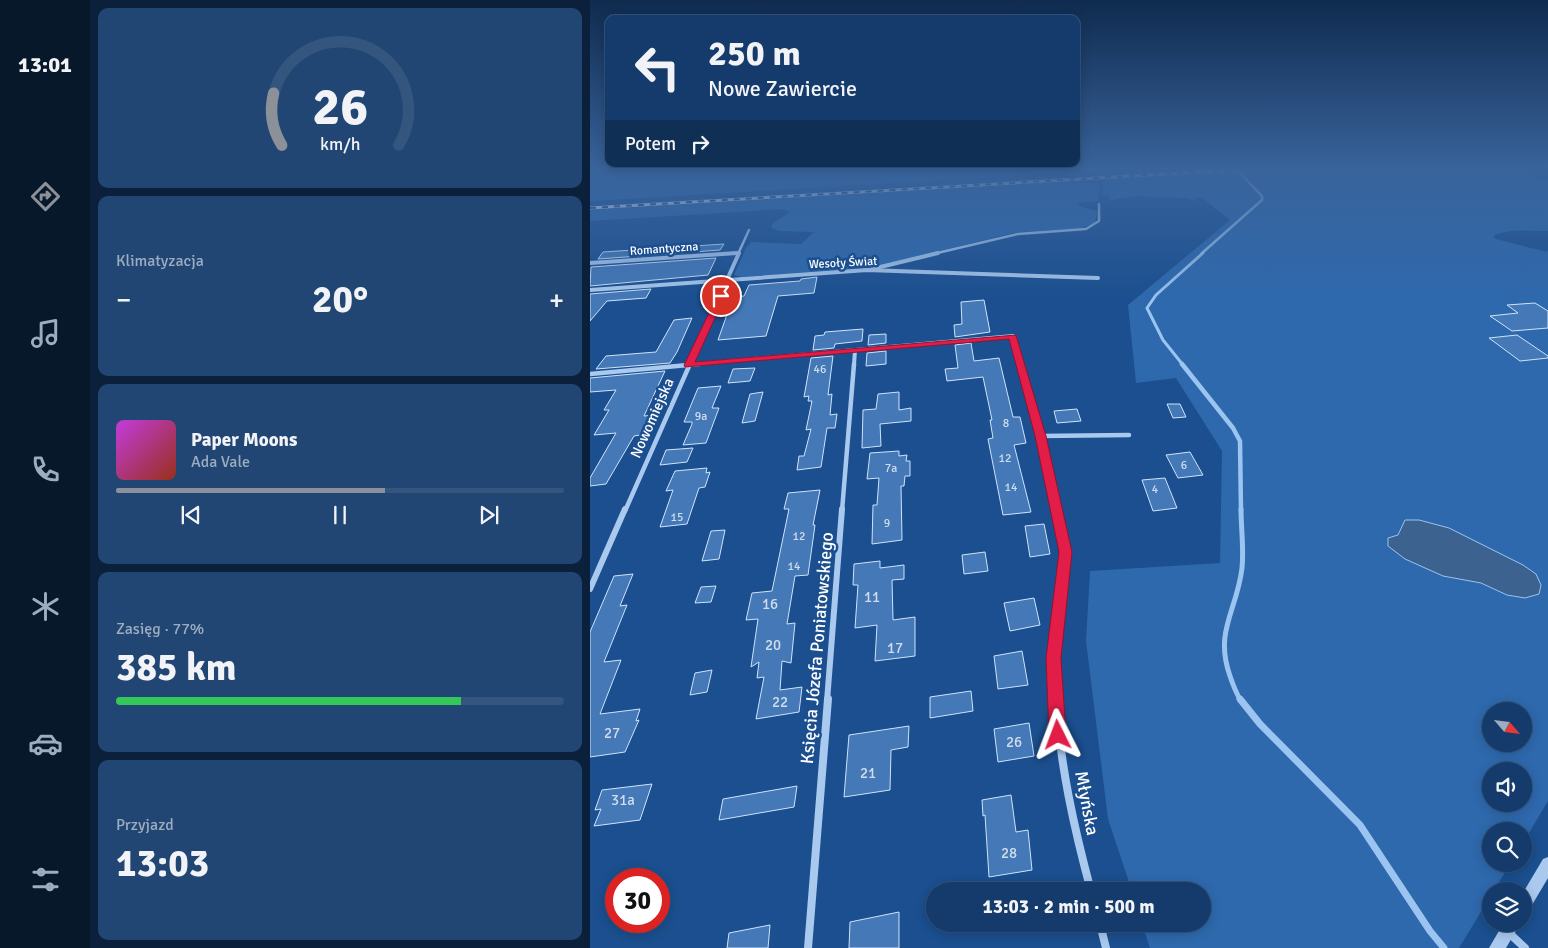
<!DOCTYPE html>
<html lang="pl">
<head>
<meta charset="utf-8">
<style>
	body { margin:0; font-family:Signika,sans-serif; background:#214673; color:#f1f3f6; height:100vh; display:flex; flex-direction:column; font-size:19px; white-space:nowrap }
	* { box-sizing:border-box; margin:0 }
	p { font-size:16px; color:#9dadc1 }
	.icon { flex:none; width:28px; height:28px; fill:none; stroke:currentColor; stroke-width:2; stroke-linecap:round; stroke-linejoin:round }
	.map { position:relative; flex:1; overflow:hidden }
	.details { display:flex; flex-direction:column; gap:8px; padding:8px; background:#0b203b; width:500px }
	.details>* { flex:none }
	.guide { position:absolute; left:15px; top:15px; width:475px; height:152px; border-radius:10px; box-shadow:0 2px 12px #0003,0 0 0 1px #33557e; background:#143b6b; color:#f1f3f6; overflow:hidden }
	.needle { width:32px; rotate:118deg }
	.tools { position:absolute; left:892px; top:702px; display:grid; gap:10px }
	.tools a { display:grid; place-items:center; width:50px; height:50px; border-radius:50%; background:#143b6b; box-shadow:0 2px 12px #0003,0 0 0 1px #33557e; font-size:25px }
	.speed { position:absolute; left:15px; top:868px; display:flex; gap:10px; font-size:25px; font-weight:700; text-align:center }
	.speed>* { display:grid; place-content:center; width:65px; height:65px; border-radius:50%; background:#143b6b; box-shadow:0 2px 12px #0003,0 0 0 1px #33557e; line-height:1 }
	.speed .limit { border:8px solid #d22; background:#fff; color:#111 }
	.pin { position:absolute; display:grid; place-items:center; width:42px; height:42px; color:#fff; margin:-21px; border:2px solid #fff; border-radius:50%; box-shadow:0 1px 5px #0007 }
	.me { position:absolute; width:55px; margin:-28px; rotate:357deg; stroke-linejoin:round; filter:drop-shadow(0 0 4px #0008) }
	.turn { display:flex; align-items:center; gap:18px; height:105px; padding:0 20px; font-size:22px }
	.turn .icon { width:65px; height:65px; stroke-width:2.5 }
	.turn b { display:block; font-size:35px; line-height:42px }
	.then { display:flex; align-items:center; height:48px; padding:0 20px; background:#0003; gap:10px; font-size:19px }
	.big { font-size:38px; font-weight:700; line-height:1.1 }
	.details .widget { flex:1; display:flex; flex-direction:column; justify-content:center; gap:8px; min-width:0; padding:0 18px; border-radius:10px; background:#214673 }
	.details .dial { align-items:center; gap:0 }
	.dial svg { height:130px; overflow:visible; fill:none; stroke:#33557e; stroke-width:7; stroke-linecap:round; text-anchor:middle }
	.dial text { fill:#f1f3f6; stroke:none }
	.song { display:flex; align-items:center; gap:15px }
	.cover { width:60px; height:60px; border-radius:8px; background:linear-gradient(135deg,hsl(290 70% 55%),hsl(10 70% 35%)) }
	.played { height:5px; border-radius:2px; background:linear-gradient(90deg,#8c9099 60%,#33557e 60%) }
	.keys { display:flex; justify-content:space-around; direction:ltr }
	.heat { display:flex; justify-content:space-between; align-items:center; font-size:28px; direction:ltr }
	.charge { height:8px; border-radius:4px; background:linear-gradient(90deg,#34c759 77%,#33557e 0) }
	.trip { position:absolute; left:336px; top:882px; width:285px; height:50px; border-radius:25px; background:#143b6b; box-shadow:0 2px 12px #0003,0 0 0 1px #33557e; font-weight:700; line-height:50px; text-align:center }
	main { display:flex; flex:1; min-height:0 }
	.menu { display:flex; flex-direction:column; width:90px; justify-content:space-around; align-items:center; background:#08182b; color:#9dadc1 }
	.menu .icon { width:35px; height:35px }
	.menu .on { color:#8c9099 }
	.menu b { font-size:22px; color:#f1f3f6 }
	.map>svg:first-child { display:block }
	.green { fill:#2e69ad; fill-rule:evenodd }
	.water { fill:#3c6290; stroke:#9cc4f0 }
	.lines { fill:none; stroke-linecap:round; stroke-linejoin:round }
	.stream-far4 { stroke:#9cc4f0; stroke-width:2.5 }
	.stream-far3 { stroke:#9cc4f0; stroke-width:3 }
	.stream-far2 { stroke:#9cc4f0; stroke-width:4.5 }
	.stream-far1 { stroke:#9cc4f0; stroke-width:5 }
	.stream { stroke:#9cc4f0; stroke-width:7 }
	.building { fill:#4478b7; stroke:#cfe3fa }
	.minor-far4 { stroke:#a9c9ee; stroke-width:2.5 }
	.minor-far3 { stroke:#a9c9ee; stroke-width:4 }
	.minor-far2 { stroke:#a9c9ee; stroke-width:4.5 }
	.minor-far1 { stroke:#a9c9ee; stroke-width:6 }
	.minor { stroke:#a9c9ee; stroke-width:8 }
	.tertiary { fill:#a9c9ee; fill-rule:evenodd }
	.rail-casing { stroke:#fff; stroke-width:3 }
	.rail { stroke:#1b4f8f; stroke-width:2; stroke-dasharray:6; stroke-linecap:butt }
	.route { fill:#e11d48; stroke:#92132f }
	.labels { text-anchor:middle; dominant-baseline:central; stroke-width:5; stroke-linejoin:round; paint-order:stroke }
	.far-street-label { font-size:12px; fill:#fff; stroke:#1b4f8f }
	.number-label { font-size:12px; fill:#d0dded }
	.street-label { font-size:15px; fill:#fff; stroke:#1b4f8f }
	.near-number-label { font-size:15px; fill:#d0dded }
	.near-street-label { font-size:18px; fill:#fff; stroke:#1b4f8f }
</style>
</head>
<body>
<main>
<nav class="menu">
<b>13:01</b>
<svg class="icon on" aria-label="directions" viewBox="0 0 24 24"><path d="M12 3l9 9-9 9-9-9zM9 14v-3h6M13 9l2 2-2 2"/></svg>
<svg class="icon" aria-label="music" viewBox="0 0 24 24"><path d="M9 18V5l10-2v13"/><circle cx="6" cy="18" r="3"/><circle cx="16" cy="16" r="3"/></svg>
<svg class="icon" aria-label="phone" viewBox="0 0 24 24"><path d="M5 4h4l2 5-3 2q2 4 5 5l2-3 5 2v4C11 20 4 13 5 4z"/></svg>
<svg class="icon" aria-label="climate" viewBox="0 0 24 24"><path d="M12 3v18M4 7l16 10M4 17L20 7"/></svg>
<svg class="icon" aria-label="car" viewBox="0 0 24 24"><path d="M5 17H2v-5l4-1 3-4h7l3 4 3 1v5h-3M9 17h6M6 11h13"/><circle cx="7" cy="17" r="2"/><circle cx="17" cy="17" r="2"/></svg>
<svg class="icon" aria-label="filters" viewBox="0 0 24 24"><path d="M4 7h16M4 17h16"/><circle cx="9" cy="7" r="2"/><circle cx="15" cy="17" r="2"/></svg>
</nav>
<section class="details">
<div class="widget dial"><svg viewBox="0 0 100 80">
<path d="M14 69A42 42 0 1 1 86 69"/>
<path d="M14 69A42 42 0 0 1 9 37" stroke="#8c9099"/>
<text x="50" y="56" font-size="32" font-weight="700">26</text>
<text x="50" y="72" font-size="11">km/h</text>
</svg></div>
<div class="widget"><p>Klimatyzacja</p>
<div class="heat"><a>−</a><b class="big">20°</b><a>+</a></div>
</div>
<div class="widget">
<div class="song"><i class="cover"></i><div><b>Paper Moons</b><p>Ada Vale</p></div></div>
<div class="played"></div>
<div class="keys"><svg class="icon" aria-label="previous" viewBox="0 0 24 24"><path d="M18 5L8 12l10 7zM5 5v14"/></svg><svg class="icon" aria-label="pause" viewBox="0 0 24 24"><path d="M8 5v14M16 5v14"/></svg><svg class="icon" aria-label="next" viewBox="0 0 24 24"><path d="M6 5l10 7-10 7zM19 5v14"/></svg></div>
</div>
<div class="widget"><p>Zasięg · 77%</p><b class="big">385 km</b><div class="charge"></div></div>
<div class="widget"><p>Przyjazd</p><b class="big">13:03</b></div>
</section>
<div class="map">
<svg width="958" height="948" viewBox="0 0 958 948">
	<rect width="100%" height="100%" fill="#1b4f8f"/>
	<g class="green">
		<polygon points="0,169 538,169 0,201"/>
		<path d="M 782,169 L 933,169 L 932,172 L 942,178 L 958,181 L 958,231 C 941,231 919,228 903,236 L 906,239 L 957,252 L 958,250 L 958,801 L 934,841 L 934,831 L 901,831 L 901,864 L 920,864 L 869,948 L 560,948 L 552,924 L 612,924 L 612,891 L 542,891 L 518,819 L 496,641 L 500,571 L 630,563 L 632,451 L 586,378 L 546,383 L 538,305 L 640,220 L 611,197 L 605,197 L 606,201 L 596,198 L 543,196 L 519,201 L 519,195 L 512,195 L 513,179 L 634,172 L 731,172 ZM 813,526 L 859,528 L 890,545 L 949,594 L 935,598 L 917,595 L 891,583 L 853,576 L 837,567 L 798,538 L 808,535 ZM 901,711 L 934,711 L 934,744 L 901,744 ZM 901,771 L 934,771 L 934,804 L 901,804 Z"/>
		<polygon points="475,181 505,184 510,187 508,201 487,203 492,207 507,211 505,223 493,228 423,233 284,267 152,277 144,275 156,248 161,242 211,244 224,232 191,231 181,228 182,224 200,212 192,209 0,221 0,210"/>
	</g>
	<polygon class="water" points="815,520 829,520 859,528 933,565 946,574 951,585 949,594 935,598 917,595 891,583 853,576 815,559 798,546 798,538 808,535"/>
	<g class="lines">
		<polyline class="stream-far4" points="611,254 672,200 672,196 646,169"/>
		<polyline class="stream-far3" points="593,365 573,340 557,308 566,295 613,253"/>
		<polyline class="stream-far2" points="592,364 643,428 650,441 651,511"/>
		<path class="stream-far1" d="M 651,509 C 651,528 654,549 652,568 C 647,611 624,631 640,676 C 643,685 646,693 651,701"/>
		<polyline class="stream" points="650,699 670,724 770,825 840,931 854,948"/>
	</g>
	<g class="building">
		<polygon points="134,244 130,250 8,259 13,252"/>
		<polygon points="126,258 118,275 0,286 1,267"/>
		<polygon points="227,277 224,293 188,296 176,336 128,340 140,306 146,297 154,296 159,285 210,281 211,279"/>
		<polygon points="61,289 56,298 17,301 0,321 0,294"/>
		<polygon points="394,300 400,332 365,337 364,325 372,324 371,302"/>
		<polygon points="945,303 958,311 958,328 922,331 900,316 928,313 917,305"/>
		<polygon points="102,318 87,352 80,363 6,369 16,356 66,352 84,320"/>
		<polygon points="273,329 272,341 245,344 244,348 223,350 225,336 234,335 235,332"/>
		<polygon points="296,334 296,343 278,345 279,335"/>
		<polygon points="927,335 958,356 958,358 930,361 899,338"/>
		<polygon points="381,343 384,361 409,358 423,417 430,417 436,443 424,445 441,512 413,515 398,439 403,438 400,420 402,420 393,377 357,381 355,369 368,368 365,345"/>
		<polygon points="296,351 296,364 276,366 277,353"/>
		<polygon points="243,356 238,395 242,394 240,415 247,414 245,428 237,428 231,467 207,470 209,456 214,456 221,429 216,430 222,401 218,401 219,396 214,397 221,358"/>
		<polygon points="165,368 160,381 138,383 143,369"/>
		<polygon points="75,371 54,416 66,415 56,434 44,436 16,484 0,486 0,478 26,433 4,435 19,410 14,410 26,390 0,392 0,378"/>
		<polygon points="131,386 122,408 129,408 116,443 93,445 102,424 102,422 94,422 108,388"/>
		<polygon points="173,392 165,421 152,423 160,394"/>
		<polygon points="309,392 309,410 321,408 321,421 290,424 291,446 272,448 273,410 286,409 288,394"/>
		<polygon points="577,404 590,404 596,417 583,418"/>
		<polygon points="487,409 491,421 467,423 464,411"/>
		<polygon points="103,448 97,462 70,465 76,450"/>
		<polygon points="309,451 309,456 317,455 316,461 320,461 320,476 315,476 314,486 311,486 312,540 282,544 283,505 287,505 289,478 277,479 280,453"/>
		<polygon points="600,452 613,475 588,478 576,455"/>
		<polygon points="117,468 116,473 120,472 115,487 109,488 97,524 70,527 83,490 76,491 85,471"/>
		<polygon points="575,478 587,508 563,511 552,480"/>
		<polygon points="230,490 223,525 225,525 218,575 205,576 197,624 205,623 201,663 192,661 190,690 212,687 209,712 166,719 174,677 167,678 169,662 161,667 168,619 156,620 162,593 182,591 199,509 194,509 198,493"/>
		<polygon points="454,524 460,554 440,557 435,526"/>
		<polygon points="135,530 129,559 112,561 121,531"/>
		<polygon points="395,552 398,571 374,574 372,555"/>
		<polygon points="290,561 290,568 314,565 314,579 302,580 303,620 325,617 325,656 285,661 287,625 265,628 268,585 263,585 264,564"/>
		<polygon points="43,574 30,606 37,605 14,662 31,660 10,714 50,709 46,721 49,720 35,752 0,757 0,632 24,576"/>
		<polygon points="126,586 121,602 105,603 111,587"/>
		<polygon points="444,598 450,625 420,631 414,603"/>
		<polygon points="432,651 438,685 408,689 404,656"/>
		<polygon points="122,670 117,692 100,695 105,673"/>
		<polygon points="381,691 383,711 340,718 340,697"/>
		<polygon points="439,723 444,756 408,762 404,729"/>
		<polygon points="319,726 318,747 301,750 300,790 254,797 259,735"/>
		<polygon points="62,784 50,820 4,826 11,809 5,810 12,790"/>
		<polygon points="207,786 204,807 129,820 133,799"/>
		<polygon points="421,795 426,832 438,830 442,870 399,877 395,815 393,816 392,800"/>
		<polygon points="309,912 309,948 259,948 260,922"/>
		<polygon points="180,925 178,948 137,948 139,933"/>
	</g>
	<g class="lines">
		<g class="minor-far4">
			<polyline points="129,254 149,253"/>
			<polyline points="148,254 159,230"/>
			<polyline points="343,254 428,234 496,229 509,221 509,204"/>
		</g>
		<g class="minor-far3">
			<polyline points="0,263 147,253"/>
			<polyline points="282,269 348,253"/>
			<polyline points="0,290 277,270 508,278"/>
			<polyline points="95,365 423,336 431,365"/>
			<polyline points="99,365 149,253"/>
			<polyline points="264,365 265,350"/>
		</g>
		<g class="minor-far2">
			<polyline points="431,364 450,436 466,511"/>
			<polyline points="0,374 109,364"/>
			<polyline points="450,436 539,435"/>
			<polyline points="35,511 100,364"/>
			<polyline points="252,511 264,364"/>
		</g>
		<g class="minor-far1">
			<polyline points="0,589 35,509"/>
			<polyline points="237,701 252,509"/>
			<polyline points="466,701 463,657 475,552 466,509"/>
		</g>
		<g class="minor">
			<path d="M 466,699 C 470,765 484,828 501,891"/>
			<polyline points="510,924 516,948"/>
			<polyline points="918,932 935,948"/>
			<polyline points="218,948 238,699"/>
		</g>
		<g class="tertiary">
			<polygon points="958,857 958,878 939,910 934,913 934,891 953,859"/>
			<polygon points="913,924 930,924 916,948 899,948"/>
		</g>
		<g class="rail-casing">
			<polyline id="rail" points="0,208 658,169"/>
		</g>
		<use href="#rail" class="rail"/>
	</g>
	<linearGradient id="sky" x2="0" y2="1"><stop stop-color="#0f2b4f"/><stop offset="0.56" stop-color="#39639b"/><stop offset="1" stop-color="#39639b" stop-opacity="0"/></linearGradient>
	<rect width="958" height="301" fill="url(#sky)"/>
	<polygon class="route" points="131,294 135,296 105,362 426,335 456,436 482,552 471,658 476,735 473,740 468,743 462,740 459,735 456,658 469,552 445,436 419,339 95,367 94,365 127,296"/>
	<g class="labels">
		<g class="far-street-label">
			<text transform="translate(74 249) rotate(-4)">Romantyczna</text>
			<text transform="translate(253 263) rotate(-3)">Wesoły Świat</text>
		</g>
		<g class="number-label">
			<text x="230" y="369">46</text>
			<text x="111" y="416">9a</text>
			<text x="416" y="423">8</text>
			<text x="415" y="458">12</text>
			<text x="594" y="465">6</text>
			<text x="301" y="468">7a</text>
			<text x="421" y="487">14</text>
			<text x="565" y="489">4</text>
			<text x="87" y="517">15</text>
			<text x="297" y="523">9</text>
			<text x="209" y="536">12</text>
			<text x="204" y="566">14</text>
		</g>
		<g class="street-label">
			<text transform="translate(62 418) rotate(-66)">Nowomiejska</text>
		</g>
		<g class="near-number-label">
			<text x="282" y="597">11</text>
			<text x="180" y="604">16</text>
			<text x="183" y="645">20</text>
			<text x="305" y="648">17</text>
			<text x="190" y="702">22</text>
			<text x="22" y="733">27</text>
			<text x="424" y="742">26</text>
			<text x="278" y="773">21</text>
			<text x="33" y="800">31a</text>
			<text x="419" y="853">28</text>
		</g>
		<g class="near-street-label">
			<text transform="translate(227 648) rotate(-85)">Księcia Józefa Poniatowskiego</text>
			<text transform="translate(497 803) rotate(79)">Młyńska</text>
		</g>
	</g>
</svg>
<div class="tools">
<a><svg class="needle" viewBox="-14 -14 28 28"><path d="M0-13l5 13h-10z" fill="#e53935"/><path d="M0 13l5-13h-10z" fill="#9dadc1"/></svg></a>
<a><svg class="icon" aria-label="sound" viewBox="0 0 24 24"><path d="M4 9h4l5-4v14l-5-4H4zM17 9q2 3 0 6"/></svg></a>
<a><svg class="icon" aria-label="search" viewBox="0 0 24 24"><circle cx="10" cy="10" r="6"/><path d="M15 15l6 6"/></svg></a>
<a><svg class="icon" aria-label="layers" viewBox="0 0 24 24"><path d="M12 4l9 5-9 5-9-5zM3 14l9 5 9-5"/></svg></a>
</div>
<div class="speed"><div class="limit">30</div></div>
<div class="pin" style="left:131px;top:296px;background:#d93025"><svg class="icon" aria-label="arrive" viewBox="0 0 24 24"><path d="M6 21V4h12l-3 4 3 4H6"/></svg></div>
<svg class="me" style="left:468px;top:735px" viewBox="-20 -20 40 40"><path d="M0-17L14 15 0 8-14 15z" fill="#e11d48" stroke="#fff" stroke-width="4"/></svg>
<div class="trip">13:03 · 2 min · 500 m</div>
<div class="guide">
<div class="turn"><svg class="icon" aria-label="left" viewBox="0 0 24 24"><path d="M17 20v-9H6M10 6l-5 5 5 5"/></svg><div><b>250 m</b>Nowe Zawiercie</div></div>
<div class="then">Potem<svg class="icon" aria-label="right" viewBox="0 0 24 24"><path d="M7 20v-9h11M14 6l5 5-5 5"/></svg></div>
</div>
</div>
</main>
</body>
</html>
